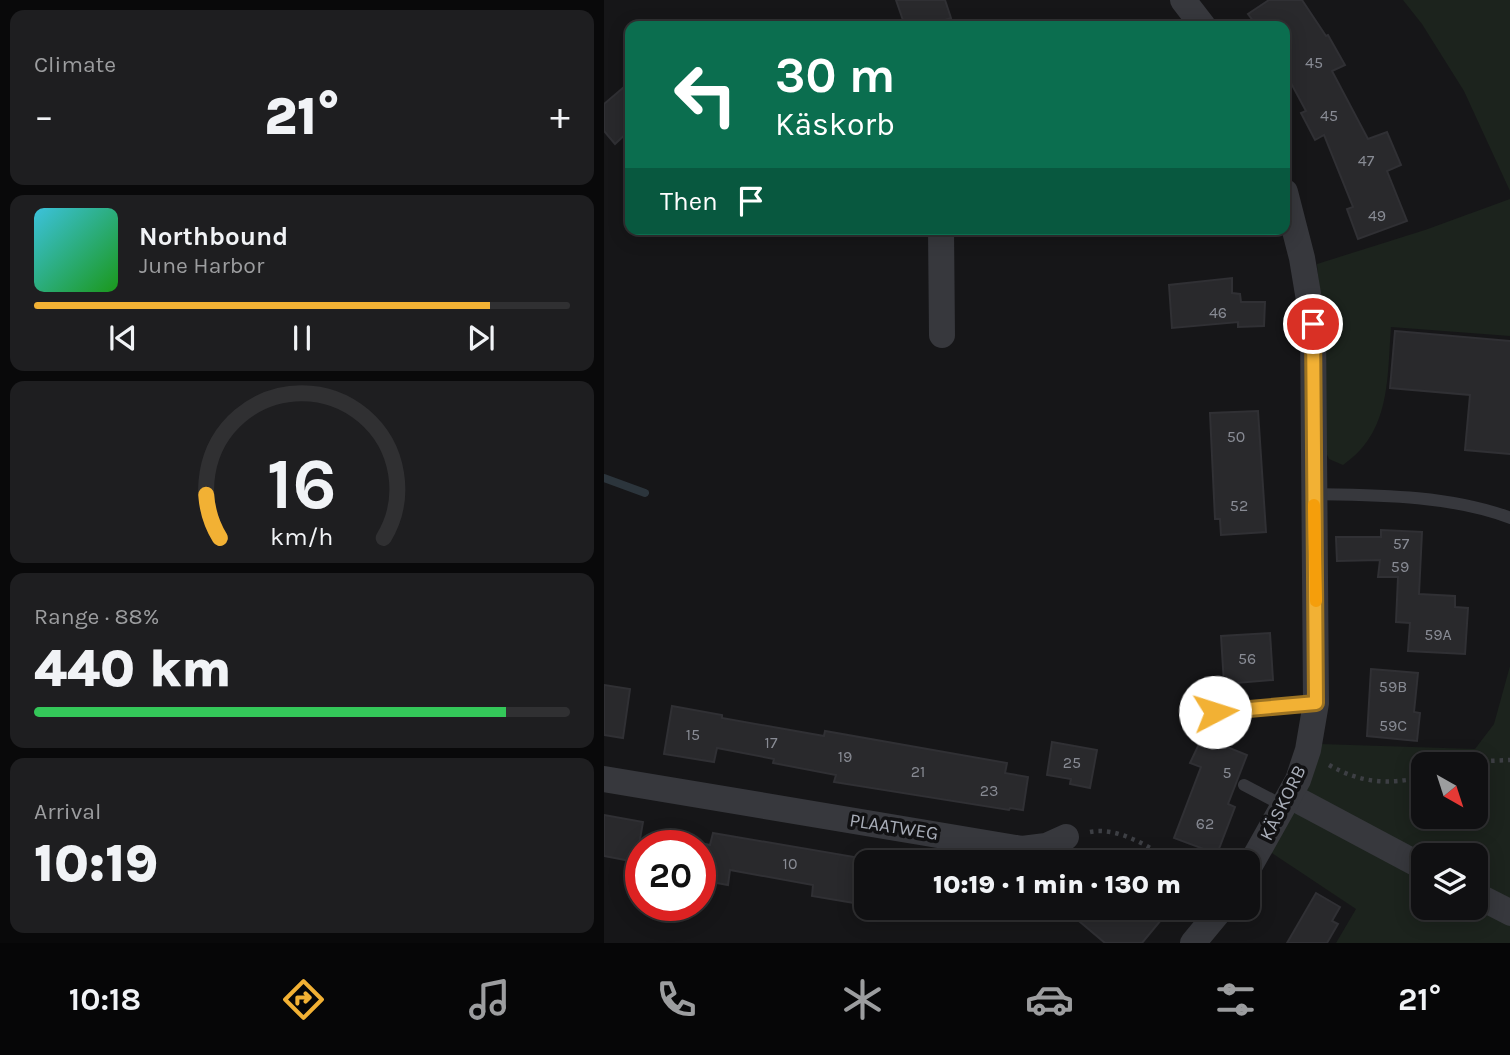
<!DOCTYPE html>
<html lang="en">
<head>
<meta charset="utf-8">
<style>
	body { margin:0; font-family:Karla,sans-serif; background:#1e1e20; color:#f1f3f6; height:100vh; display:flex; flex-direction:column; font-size:26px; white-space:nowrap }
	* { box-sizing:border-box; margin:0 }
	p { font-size:23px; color:#9c9d9f }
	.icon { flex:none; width:38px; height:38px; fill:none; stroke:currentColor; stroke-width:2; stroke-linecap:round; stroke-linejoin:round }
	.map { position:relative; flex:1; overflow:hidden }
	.panel { display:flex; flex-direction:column; gap:10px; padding:10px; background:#09090a; width:604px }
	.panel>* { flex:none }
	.hud { position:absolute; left:21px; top:21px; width:665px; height:214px; border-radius:14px; box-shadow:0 4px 18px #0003,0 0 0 2px #303032; background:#0b6e4f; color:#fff; overflow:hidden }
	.needle { width:46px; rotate:141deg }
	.tools { position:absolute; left:807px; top:752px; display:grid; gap:14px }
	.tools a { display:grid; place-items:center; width:77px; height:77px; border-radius:14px; background:#101012; box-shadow:0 4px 18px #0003,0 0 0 2px #303032; font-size:35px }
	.speed { position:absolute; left:21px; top:830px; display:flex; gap:14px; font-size:35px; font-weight:700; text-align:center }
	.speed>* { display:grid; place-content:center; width:91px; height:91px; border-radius:50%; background:#101012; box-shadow:0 4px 18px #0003,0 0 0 2px #303032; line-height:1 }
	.speed .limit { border:10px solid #d22; background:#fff; color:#111 }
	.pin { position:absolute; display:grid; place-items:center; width:60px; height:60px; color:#fff; margin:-30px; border:4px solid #fff; border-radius:50%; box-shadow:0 2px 7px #0007 }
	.me { position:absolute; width:77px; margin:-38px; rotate:85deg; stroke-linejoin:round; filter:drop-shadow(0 0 5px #0008) }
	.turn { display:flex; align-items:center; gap:24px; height:147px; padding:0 35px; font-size:32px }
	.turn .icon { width:91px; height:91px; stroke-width:2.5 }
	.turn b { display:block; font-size:49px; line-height:60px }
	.then { display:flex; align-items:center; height:66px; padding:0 35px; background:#0003; gap:14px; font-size:26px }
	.big { font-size:52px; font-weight:800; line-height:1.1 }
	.panel .widget { flex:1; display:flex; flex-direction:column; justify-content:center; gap:10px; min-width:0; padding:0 24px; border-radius:14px; background:#1e1e20 }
	.panel .dial { align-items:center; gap:0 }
	.dial svg { height:182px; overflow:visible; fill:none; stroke:#303032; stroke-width:7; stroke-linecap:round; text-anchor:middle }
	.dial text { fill:#f1f3f6; stroke:none }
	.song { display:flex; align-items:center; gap:21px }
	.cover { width:84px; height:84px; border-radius:10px; background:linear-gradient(135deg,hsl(190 70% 55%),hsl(120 70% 35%)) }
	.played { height:7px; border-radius:4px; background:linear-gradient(90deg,#f2b134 85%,#303032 85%) }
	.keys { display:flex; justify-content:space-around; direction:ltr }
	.heat { display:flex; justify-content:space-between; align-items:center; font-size:38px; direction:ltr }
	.charge { height:10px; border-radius:5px; background:linear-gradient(90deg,#34c759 88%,#303032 0) }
	.trip { position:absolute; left:250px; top:850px; width:406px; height:70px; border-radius:14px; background:#101012; box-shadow:0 4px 18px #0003,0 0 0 2px #303032; font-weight:800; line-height:70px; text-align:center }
	.dock { display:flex; height:112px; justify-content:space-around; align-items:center; background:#060607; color:#9c9d9f }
	.dock .icon { width:49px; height:49px }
	.dock .on { color:#f2b134 }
	.dock b { font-size:32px; color:#f1f3f6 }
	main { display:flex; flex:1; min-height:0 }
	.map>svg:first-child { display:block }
	.green { fill:#1c231d; fill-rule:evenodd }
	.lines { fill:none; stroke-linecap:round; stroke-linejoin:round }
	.stream { stroke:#2c353c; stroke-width:8 }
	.building { fill:#29292c; stroke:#303034; stroke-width:2 }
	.path { stroke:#3d3f44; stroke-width:4.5; stroke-dasharray:3.5 5; stroke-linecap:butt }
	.service { stroke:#37383d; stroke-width:12 }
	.minor { stroke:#37383d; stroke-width:26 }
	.route-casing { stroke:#9d7322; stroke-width:18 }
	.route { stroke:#f2b134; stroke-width:12 }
	.slow { stroke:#f59e0b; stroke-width:12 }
	.labels { text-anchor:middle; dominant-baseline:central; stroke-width:7; stroke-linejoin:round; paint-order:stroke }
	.number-label { font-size:16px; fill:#888b94 }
	.street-label { font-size:19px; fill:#a8adb8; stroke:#111113 }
</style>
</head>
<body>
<main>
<section class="panel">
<div class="widget"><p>Climate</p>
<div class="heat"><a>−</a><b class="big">21°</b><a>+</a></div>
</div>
<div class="widget">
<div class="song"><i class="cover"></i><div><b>Northbound</b><p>June Harbor</p></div></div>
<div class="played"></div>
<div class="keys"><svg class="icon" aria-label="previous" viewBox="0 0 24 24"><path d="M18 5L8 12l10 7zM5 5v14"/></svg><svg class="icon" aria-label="pause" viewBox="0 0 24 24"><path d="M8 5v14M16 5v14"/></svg><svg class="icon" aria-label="next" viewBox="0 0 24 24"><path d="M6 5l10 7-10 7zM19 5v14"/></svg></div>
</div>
<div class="widget dial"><svg viewBox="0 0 100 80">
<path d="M14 69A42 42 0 1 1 86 69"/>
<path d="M14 69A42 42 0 0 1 8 50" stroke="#f2b134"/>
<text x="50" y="56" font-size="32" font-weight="700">16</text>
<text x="50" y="72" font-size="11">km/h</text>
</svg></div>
<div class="widget"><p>Range · 88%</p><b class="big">440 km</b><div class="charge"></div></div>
<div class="widget"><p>Arrival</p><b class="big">10:19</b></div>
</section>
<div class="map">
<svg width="907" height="943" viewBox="0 0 907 943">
	<rect width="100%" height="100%" fill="#161618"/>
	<g class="green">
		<polygon points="799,0 906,0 906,191 860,91 818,24"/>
		<path d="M 906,199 L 906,336 L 787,327 C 783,379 787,432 739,465 L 725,459 L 718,444 L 718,319 L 713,264 L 821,230 Z"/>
		<path d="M 906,666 L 906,943 L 732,943 L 752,909 L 665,851 L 716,744 L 871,749 L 890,724 ZM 819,765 L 872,765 L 872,817 L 819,817 ZM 819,856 L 872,856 L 872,908 L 819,908 Z"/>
	</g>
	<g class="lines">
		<polyline class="stream" points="0,478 41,493"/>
	</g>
	<g class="building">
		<polygon points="292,0 341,0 347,18 323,26 301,26"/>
		<polygon points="665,0 698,0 722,36 724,35 741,65 728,71 764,139 783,132 797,165 783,171 803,221 754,239 743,209 749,207 720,135 711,140 697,113 702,111 681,72 681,26 653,26 644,14"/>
		<polygon points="26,82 26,130 11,144 0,131 0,104"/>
		<polygon points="628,278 628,293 636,294 637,302 661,302 660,326 634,327 634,322 568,328 565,285"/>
		<polygon points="791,331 907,341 907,454 861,450 866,395 786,388"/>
		<polygon points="654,411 662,532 617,535 616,519 611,519 606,413"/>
		<polygon points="777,530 818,532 815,594 851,596 851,607 864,608 861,654 804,651 806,623 792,622 794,577 774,577 776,560 733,561 732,537 777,537"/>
		<polygon points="666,633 669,680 620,684 617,636"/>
		<polygon points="767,669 814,673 810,712 816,713 813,741 763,736"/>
		<polygon points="0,685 26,689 19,738 0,735"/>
		<polygon points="68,706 118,715 118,718 220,736 221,731 403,763 401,773 424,777 419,810 406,808 405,810 230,782 232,775 169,763 170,759 113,748 110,762 60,754"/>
		<polygon points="606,721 630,732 623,747 643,755 624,804 631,807 613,854 570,838 597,767 586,763"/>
		<polygon points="448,742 493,750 486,788 466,784 467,779 443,775"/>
		<polygon points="0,815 39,822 32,862 0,856"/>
		<polygon points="109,833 262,859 262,905 208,896 209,885 126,870 124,885 96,880 96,843 106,845"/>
		<polygon points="712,893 736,907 728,921 734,924 723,943 683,943"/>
		<polygon points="485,908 567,908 538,943 501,943 475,921"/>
	</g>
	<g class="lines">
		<g class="path">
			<path d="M 725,765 C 757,783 783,785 819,777"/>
			<polyline points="862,765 881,761 907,760"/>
			<path d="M 486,832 C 515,826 548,849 572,863"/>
		</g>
		<g class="service">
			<path d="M 710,494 C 775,495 845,495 907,518"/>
			<polyline points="611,712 712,703"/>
			<polyline points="640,785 680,806"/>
		</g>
		<g class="minor">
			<polyline points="579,0 599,26"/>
			<polyline points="337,229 338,335"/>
			<polyline points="0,779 418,849 442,846 462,837"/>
			<polyline points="686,796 819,867"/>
			<polyline points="644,869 694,780 704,750 712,703 709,324 698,258 681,192"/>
			<polyline points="872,895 907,913"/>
			<polyline points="589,943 618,908"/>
		</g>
	</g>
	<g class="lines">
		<g class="route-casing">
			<polyline id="route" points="611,712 712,703 709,324"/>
		</g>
		<use href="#route" class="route"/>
		<polyline class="slow" points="710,505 712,601"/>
	</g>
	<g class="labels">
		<g class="number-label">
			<text x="710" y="62">45</text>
			<text x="725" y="115">45</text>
			<text x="762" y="160">47</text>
			<text x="773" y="215">49</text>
			<text x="614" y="312">46</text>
			<text x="632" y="436">50</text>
			<text x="635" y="505">52</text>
			<text x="797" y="543">57</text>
			<text x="796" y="566">59</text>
			<text x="834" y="634">59A</text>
			<text x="643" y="658">56</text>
			<text x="789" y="686">59B</text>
			<text x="789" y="725">59C</text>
			<text x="89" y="734">15</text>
			<text x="167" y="742">17</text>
			<text x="241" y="756">19</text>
			<text x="468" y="762">25</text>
			<text x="314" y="771">21</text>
			<text x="623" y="772">5</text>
			<text x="385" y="790">23</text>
			<text x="601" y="823">62</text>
			<text x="186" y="863">10</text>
		</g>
		<g class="street-label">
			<text transform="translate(679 803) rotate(-64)">KÄSKORB</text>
			<text transform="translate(290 827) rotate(9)">PLAATWEG</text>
		</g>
	</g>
</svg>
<div class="tools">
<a><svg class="needle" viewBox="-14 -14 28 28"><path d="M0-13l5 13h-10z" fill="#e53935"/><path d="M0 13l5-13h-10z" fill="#9c9d9f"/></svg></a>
<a><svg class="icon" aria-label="layers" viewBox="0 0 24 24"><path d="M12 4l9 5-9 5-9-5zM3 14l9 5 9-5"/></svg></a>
</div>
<div class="speed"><div class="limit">20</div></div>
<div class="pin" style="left:709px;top:324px;background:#d93025"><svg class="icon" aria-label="arrive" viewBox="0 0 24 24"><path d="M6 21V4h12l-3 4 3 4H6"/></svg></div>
<svg class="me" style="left:611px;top:712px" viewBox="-20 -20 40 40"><circle r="19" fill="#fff"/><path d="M0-13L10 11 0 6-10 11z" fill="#f2b134"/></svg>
<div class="trip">10:19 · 1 min · 130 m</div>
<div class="hud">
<div class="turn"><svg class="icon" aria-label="left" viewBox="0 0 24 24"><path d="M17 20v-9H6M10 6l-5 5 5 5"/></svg><div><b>30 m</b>Käskorb</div></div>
<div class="then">Then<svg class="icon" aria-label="arrive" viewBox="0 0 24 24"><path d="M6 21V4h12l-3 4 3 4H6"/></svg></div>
</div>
</div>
</main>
<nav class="dock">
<b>10:18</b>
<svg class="icon on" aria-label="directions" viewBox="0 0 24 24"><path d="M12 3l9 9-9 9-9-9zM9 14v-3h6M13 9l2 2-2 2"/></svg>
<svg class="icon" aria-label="music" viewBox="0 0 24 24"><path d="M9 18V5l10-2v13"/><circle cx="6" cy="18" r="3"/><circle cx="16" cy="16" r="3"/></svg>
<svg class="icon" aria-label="phone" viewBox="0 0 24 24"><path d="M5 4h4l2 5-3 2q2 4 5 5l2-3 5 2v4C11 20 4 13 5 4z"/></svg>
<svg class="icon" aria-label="climate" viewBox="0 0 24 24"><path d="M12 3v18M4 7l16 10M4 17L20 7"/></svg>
<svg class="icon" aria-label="car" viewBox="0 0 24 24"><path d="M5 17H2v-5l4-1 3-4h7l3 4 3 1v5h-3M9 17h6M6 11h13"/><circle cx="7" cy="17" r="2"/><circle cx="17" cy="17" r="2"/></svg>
<svg class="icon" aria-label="filters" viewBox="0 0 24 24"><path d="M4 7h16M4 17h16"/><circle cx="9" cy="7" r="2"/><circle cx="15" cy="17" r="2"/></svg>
<b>21°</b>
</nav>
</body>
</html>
